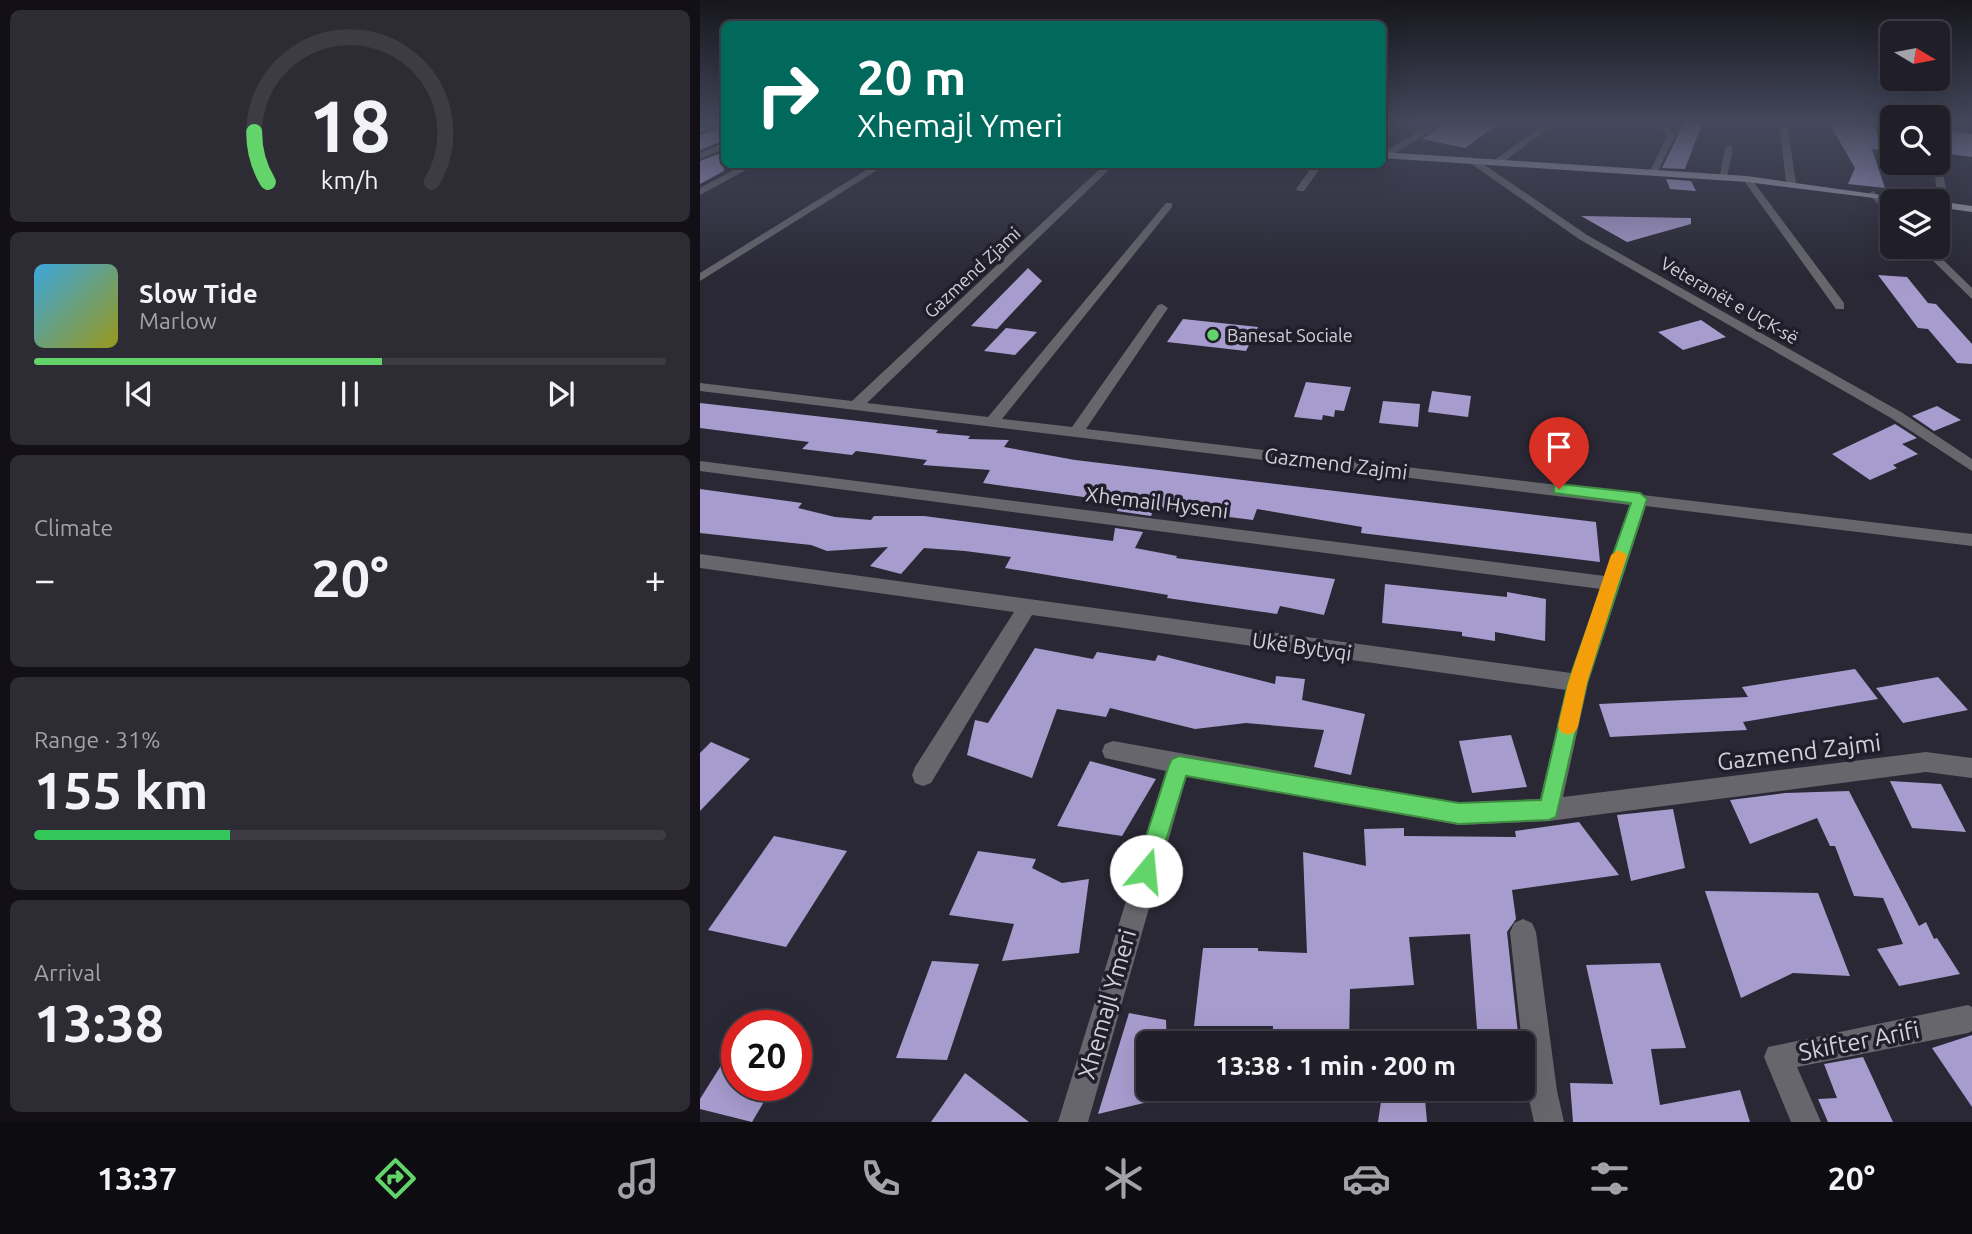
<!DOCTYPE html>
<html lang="en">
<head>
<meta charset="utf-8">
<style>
	body { margin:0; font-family:Ubuntu,sans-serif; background:#2d2b34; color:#f1f3f6; height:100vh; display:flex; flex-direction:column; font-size:26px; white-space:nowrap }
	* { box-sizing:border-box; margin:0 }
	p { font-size:23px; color:#a2a2a8 }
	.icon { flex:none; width:38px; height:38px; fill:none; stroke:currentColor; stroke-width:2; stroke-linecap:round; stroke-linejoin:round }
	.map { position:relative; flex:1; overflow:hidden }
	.side { display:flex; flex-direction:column; gap:10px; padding:10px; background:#121016; width:700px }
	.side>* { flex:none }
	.banner { position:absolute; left:21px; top:21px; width:665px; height:147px; border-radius:10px; box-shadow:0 7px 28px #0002,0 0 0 2px #3d3c45; background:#00695c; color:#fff; overflow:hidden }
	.needle { width:46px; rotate:100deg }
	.buttons { position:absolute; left:1180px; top:21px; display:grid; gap:14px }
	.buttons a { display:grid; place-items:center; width:70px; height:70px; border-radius:10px; background:#201e28; box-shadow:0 7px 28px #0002,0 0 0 2px #3d3c45; font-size:35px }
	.speed { position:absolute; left:21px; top:1010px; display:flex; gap:14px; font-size:35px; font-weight:700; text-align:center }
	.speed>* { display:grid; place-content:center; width:91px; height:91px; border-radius:50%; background:#201e28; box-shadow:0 7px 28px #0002,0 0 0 2px #3d3c45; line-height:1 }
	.speed .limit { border:10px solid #d22; background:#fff; color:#111 }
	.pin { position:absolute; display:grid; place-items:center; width:60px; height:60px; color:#fff; margin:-72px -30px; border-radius:50% 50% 50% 0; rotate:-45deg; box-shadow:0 0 7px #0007 }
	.pin .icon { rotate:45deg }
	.me { position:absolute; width:77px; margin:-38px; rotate:17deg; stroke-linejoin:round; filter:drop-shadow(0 0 5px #0008) }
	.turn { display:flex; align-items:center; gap:24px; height:147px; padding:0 21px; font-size:32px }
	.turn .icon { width:91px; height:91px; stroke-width:2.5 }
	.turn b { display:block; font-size:49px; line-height:60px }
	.big { font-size:52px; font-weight:600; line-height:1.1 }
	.side .widget { flex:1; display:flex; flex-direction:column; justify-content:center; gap:10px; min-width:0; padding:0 24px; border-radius:10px; background:#2d2b34 }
	.side .dial { align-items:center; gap:0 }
	.dial svg { height:182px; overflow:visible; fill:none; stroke:#3d3c45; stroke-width:7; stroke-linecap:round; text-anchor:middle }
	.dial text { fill:#f1f3f6; stroke:none }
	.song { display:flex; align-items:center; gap:21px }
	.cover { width:84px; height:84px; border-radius:10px; background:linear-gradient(135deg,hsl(200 70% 55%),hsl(60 70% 35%)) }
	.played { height:7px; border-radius:4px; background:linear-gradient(90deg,#62d469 55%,#3d3c45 55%) }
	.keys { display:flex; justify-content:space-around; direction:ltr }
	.heat { display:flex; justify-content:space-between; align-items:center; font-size:38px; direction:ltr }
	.charge { height:10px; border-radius:5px; background:linear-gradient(90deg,#34c759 31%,#3d3c45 0) }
	.trip { position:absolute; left:436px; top:1031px; width:399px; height:70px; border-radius:10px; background:#201e28; box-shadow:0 7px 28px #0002,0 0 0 2px #3d3c45; font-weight:600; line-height:70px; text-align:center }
	.dock { display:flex; height:112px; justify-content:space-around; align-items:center; background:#0d0c10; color:#a2a2a8 }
	.dock .icon { width:49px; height:49px }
	.dock .selected { color:#62d469 }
	.dock b { font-size:32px; color:#f1f3f6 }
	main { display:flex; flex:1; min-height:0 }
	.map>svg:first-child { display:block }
	.building { fill:#a79cce }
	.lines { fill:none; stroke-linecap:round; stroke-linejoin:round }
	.minor { fill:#67666c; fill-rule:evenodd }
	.major { fill:#a4a1af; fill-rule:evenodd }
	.route { fill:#62d469; stroke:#408a44; stroke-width:2 }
	.slow { fill:#f59e0b }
	.poi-dot { fill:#62d469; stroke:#211e2b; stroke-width:2.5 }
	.labels { text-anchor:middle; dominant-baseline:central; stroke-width:7; stroke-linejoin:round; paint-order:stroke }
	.far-street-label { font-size:18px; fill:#d1d0d8; stroke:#211e2b }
	.far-poi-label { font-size:18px; fill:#d1d0d8; stroke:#211e2b; text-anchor:start }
	.street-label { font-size:21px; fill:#d1d0d8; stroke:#211e2b }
	.near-street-label { font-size:24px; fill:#d1d0d8; stroke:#211e2b }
</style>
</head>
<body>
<main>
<section class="side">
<div class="widget dial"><svg viewBox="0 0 100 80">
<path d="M14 69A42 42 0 1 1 86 69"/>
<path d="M14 69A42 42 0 0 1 8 47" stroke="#62d469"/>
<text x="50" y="56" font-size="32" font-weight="700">18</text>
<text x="50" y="72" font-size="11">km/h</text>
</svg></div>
<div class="widget">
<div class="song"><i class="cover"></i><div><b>Slow Tide</b><p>Marlow</p></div></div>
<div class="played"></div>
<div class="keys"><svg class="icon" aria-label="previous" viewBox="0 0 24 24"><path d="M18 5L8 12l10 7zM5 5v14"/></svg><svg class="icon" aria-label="pause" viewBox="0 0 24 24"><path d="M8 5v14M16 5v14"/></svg><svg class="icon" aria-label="next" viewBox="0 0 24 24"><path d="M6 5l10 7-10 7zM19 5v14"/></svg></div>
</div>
<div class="widget"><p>Climate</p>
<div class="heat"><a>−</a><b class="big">20°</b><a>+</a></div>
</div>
<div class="widget"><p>Range · 31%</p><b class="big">155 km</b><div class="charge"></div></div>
<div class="widget"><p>Arrival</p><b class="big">13:38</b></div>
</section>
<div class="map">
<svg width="1272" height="1122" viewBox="0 0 1272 1122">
	<rect width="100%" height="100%" fill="#2a2835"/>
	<g class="building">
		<polygon points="750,121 803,121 765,148 722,139"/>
		<polygon points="985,121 1003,121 985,169 962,168"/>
		<polygon points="1128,121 1172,121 1184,151 1172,149 1185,188 1148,184 1155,168"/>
		<polygon points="24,127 24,140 0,150 0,135"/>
		<polygon points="1248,130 1272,134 1272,157 1250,154"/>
		<polygon points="24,152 24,171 0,184 0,161"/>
		<polygon points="966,179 991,181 996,191 970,189"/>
		<polygon points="881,216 991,218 991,224 927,242"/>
		<polygon points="328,268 342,281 297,329 271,326"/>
		<polygon points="1178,275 1207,277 1228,303 1236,304 1272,344 1272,364 1257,363 1228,329 1218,328"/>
		<polygon points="483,319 558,327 546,351 467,342"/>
		<polygon points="1001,320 1026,337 983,350 958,332"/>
		<polygon points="306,328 337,332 315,355 284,351"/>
		<polygon points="606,382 651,387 644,411 635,410 634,417 623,415 622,420 594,417"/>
		<polygon points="732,391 771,396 768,417 728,412"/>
		<polygon points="683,401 720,404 718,427 679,423"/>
		<polygon points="0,403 238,430 236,433 270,436 268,439 309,440 304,447 375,460 896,522 900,562 661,533 662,527 557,509 553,520 465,509 454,509 451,516 417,511 419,502 283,483 290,470 223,465 227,460 156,451 152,455 102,449 109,442 0,428"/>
		<polygon points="1237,406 1261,420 1234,431 1212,416"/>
		<polygon points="1195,424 1217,438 1202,444 1218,454 1193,465 1197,468 1170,480 1132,454"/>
		<polygon points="0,489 102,503 98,508 135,517 171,520 174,516 224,516 413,541 415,528 443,532 435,548 477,556 476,558 635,579 624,615 580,606 577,614 467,598 468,595 305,568 311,557 265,551 224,548 201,574 170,566 188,547 127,551 111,545 0,533"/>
		<polygon points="685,584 807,597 807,592 846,599 845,641 795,632 795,641 762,636 762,632 682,623"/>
		<polygon points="335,648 393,659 397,652 455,661 458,655 575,684 576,676 605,679 602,700 665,714 651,775 614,767 624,730 546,723 495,729 410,708 406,717 357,709 332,778 267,755 275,720 288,723"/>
		<polygon points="1155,669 1178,699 1043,722 1047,730 910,737 899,704 1048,697 1042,687"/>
		<polygon points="1238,677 1268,710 1203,723 1176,688"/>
		<polygon points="811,735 827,787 772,793 759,741"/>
		<polygon points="11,742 50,759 0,811 0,753"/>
		<polygon points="390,761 456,779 422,836 357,826"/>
		<polygon points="1190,781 1241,784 1266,832 1212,828"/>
		<polygon points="1149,791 1219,926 1226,922 1234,939 1237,938 1260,974 1199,986 1177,949 1203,944 1183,898 1154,896 1135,846 1130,846 1117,818 1050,844 1030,800 1085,793"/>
		<polygon points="973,809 985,868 931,881 917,815"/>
		<polygon points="879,822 919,875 812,890 816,919 807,932 819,1043 778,1043 770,934 709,937 714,985 650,989 649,1043 572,1043 573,1026 494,1026 503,948 558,948 558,951 607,953 603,852 666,866 664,829 704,828 704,836 816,837 815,831"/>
		<polygon points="74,836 147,851 86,947 8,930"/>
		<polygon points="278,851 336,859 332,868 362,883 389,879 379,953 302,961 314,924 249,915"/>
		<polygon points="1005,891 1118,893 1150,976 1093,973 1041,998"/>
		<polygon points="232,961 279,964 247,1060 196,1058"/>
		<polygon points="960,963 986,1048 951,1049 960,1105 1040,1090 1050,1122 873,1122 870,1083 913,1084 886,965"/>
		<polygon points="429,1013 466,1020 467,1043 448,1043 448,1102 398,1114"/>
		<polygon points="1272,1035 1272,1107 1232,1048"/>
		<polygon points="37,1040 37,1085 74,1085 52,1122 0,1109 0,1099"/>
		<polygon points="1163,1057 1193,1122 1128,1122 1118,1099 1137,1098 1124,1064"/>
		<polygon points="265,1073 329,1122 231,1122"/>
		<polygon points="683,1088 724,1088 727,1122 678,1122"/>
	</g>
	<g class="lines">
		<g class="minor">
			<polygon points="17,121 24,121 24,124 0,133 0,128"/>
			<polygon points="737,121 747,121 688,157 682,157 682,153"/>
			<polygon points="849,121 858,121 802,163 796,163 796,159"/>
			<polygon points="956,121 964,121 975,136 958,171 954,174 950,171 967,136"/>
			<polygon points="1084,126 1088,128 1096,183 1091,186 1086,183 1080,128"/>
			<polygon points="24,143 24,149 0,159 0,153"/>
			<polygon points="1029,145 1033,148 1027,177 1019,179 1025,148"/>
			<polygon points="770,159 776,159 887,235 1201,412 1272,459 1272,471 1191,418 879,239 770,163"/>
			<polygon points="1237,159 1241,162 1249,205 1244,208 1239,205 1233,163 1237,163"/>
			<polygon points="45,164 57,164 0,195 0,188"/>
			<polygon points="176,164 187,164 0,281 0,273"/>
			<polygon points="405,164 415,164 167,403 288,417 466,203 472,203 472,207 302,419 372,427 458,305 462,304 468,308 386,429 1272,534 1272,546 946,506 888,683 863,797 1226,752 1272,758 1272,778 1226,772 849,821 759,825 487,775 388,1122 358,1122 466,771 405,758 402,751 405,744 413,741 759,803 840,799 866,690 332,615 231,783 223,786 215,783 212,775 215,767 314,612 0,568 0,554 871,673 901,589 0,471 0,461 905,576 930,505 0,391 0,383 152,401"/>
			<polygon points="614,164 623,164 604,191 598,191 596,189"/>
			<polygon points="1044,177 1050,177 1144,303 1144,309 1136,309 1044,181"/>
			<polygon points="1173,191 1192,208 1192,217 1170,196 1168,194"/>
			<polygon points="1219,247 1230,247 1272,288 1272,299"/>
			<polygon points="823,919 832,923 836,932 857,1091 864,1122 834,1122 827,1091 810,932 814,923"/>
			<polygon points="1268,1005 1272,1007 1272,1031 1268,1033 1097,1067 1121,1122 1091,1122 1064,1057 1068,1047"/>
		</g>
		<g class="major">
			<polygon points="682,152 1047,176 1223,201 1198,201 1047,182 682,158"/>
			<polygon points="1236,201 1237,201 1272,206 1272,212 1237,207"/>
		</g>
	</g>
	<linearGradient id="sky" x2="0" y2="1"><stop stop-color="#17161d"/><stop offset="0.44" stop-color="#44485c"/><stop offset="1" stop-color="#44485c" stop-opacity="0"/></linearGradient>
	<rect width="1272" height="278" fill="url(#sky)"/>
	<polygon class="route" points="859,484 940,493 947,499 887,683 856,817 849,820 759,824 486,776 454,879 446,882 438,879 435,871 469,765 472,759 479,756 759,803 841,800 868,683 931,503 854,493 854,486"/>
	<polygon class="slow" points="919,550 927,555 887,683 878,726 875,732 868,735 861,732 858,726 868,683 911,555"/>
	<circle class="poi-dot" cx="513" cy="335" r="7"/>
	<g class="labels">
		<g class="far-street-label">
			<text transform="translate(272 272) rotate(-43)">Gazmend Zjami</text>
			<text transform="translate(1030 300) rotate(30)">Veteranët e UÇK-së</text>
		</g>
		<g class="far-poi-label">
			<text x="527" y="335">Banesat Sociale</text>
		</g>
		<g class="street-label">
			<text transform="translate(636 463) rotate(7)">Gazmend Zajmi</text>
			<text transform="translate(457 502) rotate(7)">Xhemail Hyseni</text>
			<text transform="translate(602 646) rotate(8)">Ukë Bytyqi</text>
		</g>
		<g class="near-street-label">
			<text transform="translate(1099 752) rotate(-7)">Gazmend Zajmi</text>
			<text transform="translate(407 1004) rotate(-74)">Xhemajl Ymeri</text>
			<text transform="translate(1159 1041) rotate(-11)">Skifter Arifi</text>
		</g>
	</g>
</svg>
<div class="buttons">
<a><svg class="needle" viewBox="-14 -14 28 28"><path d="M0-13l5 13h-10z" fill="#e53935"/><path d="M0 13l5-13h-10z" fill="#a2a2a8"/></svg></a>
<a><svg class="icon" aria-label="search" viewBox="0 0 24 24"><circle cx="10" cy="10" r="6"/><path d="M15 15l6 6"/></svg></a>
<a><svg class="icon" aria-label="layers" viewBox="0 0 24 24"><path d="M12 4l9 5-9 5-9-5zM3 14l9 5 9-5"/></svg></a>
</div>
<div class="speed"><div class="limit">20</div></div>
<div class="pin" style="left:859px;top:489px;background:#d93025"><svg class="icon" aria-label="arrive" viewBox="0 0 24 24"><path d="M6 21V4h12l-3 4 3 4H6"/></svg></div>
<svg class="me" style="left:446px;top:871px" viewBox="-20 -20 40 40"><circle r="19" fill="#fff"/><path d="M0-13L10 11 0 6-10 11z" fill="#62d469"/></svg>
<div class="trip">13:38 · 1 min · 200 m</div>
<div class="banner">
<div class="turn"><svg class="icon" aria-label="right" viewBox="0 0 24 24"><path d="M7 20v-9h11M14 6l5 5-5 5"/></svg><div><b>20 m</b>Xhemajl Ymeri</div></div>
</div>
</div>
</main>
<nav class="dock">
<b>13:37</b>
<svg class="icon selected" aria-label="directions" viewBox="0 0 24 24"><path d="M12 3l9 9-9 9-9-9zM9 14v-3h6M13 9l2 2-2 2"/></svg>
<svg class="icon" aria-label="music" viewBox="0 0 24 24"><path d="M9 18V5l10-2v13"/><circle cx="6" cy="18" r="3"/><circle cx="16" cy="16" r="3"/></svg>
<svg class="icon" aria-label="phone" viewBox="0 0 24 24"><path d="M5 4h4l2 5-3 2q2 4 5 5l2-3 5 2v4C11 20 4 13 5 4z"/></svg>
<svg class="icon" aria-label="climate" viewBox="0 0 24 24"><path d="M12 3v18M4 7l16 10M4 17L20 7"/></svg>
<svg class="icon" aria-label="car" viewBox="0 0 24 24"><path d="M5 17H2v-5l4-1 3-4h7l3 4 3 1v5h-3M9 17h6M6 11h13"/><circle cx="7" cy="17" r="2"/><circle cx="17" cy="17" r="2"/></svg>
<svg class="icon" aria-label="filters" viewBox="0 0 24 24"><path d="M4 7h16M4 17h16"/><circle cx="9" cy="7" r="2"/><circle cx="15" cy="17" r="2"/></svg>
<b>20°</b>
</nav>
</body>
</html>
